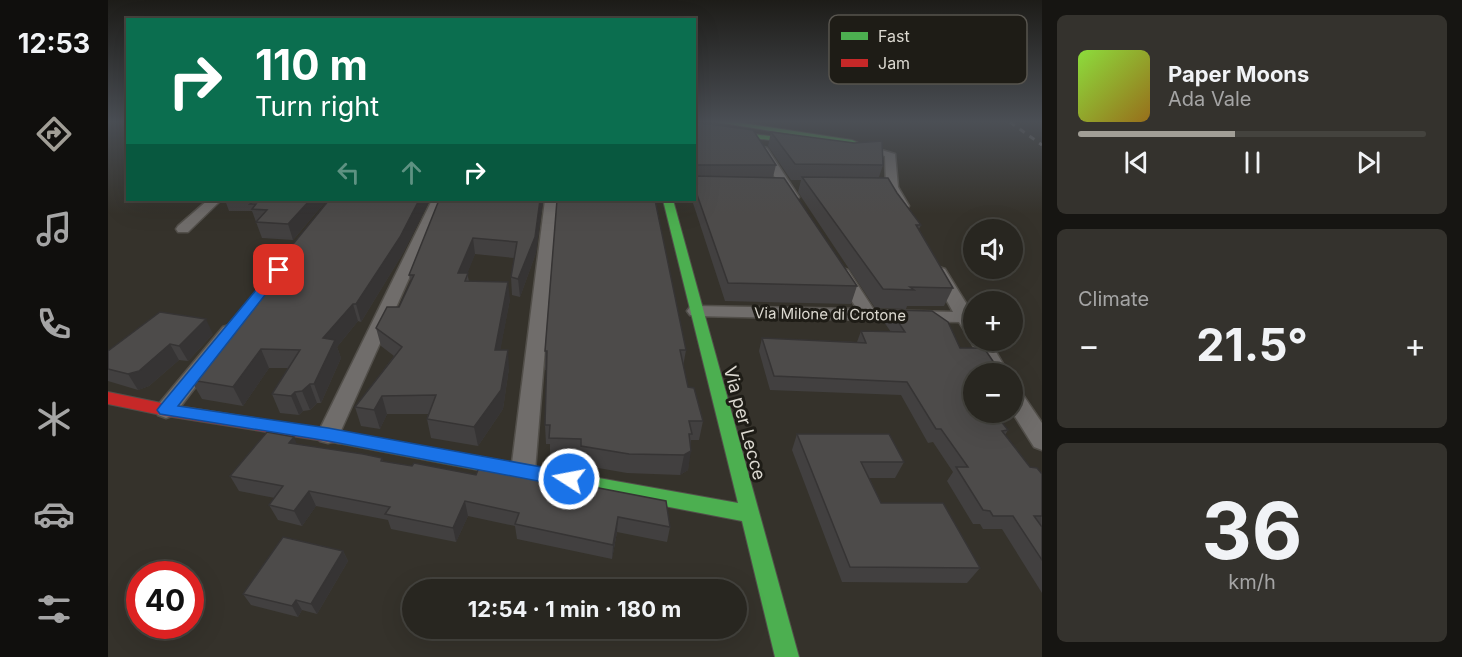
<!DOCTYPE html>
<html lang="en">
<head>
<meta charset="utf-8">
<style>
	body { margin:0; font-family:Inter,sans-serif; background:#34322d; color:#f1f3f6; height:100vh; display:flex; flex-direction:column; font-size:22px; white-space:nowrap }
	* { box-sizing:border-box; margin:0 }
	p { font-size:20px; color:#a5a5a5 }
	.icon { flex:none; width:33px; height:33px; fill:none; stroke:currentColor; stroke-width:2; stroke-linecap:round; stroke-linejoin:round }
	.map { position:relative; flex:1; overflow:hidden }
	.sheet { display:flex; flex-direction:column; gap:15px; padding:15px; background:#161512; width:420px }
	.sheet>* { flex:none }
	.top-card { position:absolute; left:18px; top:18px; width:570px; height:183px; border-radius:0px; box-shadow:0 6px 24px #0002,0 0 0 2px #44433e; background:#0b6e4f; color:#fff; overflow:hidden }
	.tools { position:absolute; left:855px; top:219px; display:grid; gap:12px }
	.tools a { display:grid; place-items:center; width:60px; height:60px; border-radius:50%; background:#282620; box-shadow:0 6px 24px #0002,0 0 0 2px #44433e; font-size:30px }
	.speed { position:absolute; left:18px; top:561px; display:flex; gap:12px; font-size:30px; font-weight:700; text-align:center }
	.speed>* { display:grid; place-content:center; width:78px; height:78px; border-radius:50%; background:#282620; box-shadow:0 6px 24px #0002,0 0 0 2px #44433e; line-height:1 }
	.speed .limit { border:9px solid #d22; background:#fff; color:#111 }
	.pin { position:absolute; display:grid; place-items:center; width:51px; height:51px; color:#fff; margin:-26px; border-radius:12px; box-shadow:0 3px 9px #0006 }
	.me { position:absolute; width:66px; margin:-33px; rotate:281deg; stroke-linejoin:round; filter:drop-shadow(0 0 4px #0008) }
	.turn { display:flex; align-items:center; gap:21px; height:126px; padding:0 30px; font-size:27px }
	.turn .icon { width:78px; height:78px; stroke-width:2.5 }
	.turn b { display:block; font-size:42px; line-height:51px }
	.lanes { display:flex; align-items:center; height:57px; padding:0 30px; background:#0003; justify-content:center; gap:30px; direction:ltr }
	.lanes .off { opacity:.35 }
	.big { font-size:45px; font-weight:700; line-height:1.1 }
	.sheet .card { flex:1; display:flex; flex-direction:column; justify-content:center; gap:9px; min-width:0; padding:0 21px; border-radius:9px; background:#34322d }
	.sheet .dial { align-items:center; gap:0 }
	.dial b { font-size:78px; line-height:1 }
	.song { display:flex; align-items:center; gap:18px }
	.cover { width:72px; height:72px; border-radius:9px; background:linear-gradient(135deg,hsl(90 70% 55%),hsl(40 70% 35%)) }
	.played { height:6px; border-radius:3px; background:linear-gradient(90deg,#a19e96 45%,#44433e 45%) }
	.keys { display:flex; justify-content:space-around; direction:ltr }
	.heat { display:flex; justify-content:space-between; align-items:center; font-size:33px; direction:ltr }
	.trip { position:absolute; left:294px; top:579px; width:345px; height:60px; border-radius:30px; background:#282620; box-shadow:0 6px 24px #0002,0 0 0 2px #44433e; font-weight:700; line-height:60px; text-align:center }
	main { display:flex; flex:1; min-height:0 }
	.menu { display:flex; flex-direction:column; width:108px; justify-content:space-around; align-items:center; background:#100f0d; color:#a5a5a5 }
	.menu .icon { width:42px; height:42px }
	.menu .active { color:#a19e96 }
	.menu b { font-size:27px; color:#f1f3f6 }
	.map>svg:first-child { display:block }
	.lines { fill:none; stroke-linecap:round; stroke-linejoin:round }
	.street-casing { stroke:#524f4a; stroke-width:3 }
	.fast-casing { stroke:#524f4a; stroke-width:2 }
	.jam-casing { stroke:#524f4a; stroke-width:2 }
	.street { fill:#706d6b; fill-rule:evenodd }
	.fast { fill:#4caf50; fill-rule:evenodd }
	.jam { fill:#c62828; fill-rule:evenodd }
	.rail { stroke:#706e6c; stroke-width:3; stroke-dasharray:6 6; stroke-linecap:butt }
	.wall { fill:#424040 }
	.shaded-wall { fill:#363434 }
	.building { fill:#4d4b4a; stroke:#363434; stroke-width:1.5 }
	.route { fill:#1a73e8; stroke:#114b97; stroke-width:1.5 }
	.labels { text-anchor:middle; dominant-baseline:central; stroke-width:6; stroke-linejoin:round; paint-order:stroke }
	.street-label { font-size:15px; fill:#dbd8d0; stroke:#1e1c16 }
	.near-street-label { font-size:18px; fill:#dbd8d0; stroke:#1e1c16 }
	.key { fill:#1e1c16; stroke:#57544e; stroke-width:1.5 }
	.key-label { font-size:16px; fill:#dbd8d0 }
</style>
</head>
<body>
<main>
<nav class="menu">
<b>12:53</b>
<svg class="icon active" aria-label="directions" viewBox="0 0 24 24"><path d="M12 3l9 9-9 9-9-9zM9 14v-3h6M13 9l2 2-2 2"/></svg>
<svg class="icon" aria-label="music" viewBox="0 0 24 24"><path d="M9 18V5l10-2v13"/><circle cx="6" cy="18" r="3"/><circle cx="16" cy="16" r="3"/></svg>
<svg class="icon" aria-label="phone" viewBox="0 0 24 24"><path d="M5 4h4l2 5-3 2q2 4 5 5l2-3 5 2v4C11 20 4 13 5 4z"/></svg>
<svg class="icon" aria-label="climate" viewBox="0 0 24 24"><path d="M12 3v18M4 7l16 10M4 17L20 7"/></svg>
<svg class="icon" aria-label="car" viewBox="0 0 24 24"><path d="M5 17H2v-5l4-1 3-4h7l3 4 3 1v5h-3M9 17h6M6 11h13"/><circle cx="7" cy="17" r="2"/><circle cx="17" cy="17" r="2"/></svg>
<svg class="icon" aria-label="filters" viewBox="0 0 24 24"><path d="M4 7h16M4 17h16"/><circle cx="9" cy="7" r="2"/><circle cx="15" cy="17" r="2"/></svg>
</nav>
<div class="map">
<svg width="934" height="657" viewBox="0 0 934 657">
	<rect width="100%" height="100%" fill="#35322b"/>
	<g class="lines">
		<g class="street-casing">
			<g id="street">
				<polygon points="760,146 787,154 790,187 801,206 799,209 789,209 778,187 777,156 756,151 756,147"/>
				<polygon points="655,147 659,148 691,197 689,200 685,201 679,197 650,150"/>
				<polygon points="100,200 113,200 80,232 70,232 68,229 70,226"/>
				<polygon points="324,200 336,200 231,435 228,441 220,443 212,441 209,435"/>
				<polygon points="437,200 449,200 427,471 423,478 415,481 407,478 403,471"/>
				<polygon points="831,267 837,269 866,316 866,340 881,340 901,374 881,374 862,340 864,337 860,336 851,322 588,316 582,315 579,311 582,307 588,306 749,309 726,273 734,268 740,270 766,310 845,312 823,272"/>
				<polygon points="121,325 127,327 130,331 66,415 58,418 50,415 47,410 50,405 115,327"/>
				<polygon points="904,387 911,389 934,423 934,450 926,447 904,412"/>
			</g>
		</g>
		<g class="fast-casing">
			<g id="fast">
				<polygon points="609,122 628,122 744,140 764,149 745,152 742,152 742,148 749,147 742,144"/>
				<polygon points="586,126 698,141 702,143 698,145 586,130"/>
				<polygon points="555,200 565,200 691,657 667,657 634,521 234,444 228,443 226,438 228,433 234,432 630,503"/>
			</g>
		</g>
		<g class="jam-casing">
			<polygon id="jam" points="0,392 58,404 234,432 240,433 242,438 240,443 234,444 58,416 0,404"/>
		</g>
		<use href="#street" class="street"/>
		<use href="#fast" class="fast"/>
		<use href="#jam" class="jam"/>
		<polyline class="rail" points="902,122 934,145"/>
	</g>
	<g class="wall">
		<polygon points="586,122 668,165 665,177 749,286 743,304 617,301 584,200 586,200"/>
		<polygon points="663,132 746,143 775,165 771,177 789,193 813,225 811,229 845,288 836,306 799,306 798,309 767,308 690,192 693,180 683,180 660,146"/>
		<polygon points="117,200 219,200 185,240 154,238 144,211 121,211"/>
		<polygon points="221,200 322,200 295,253 253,322 250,321 229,347 233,358 213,403 209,403 202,410 195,411 191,415 172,413 164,394 180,368 161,368 135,406 94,399 83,380 169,267 168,265"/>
		<polygon points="331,200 436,200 435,200 428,253 412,297 404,295 403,277 406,258 367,254 359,273 361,281 402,299 392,350 401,368 395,409 370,446 323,438 319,419 320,414 279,414 272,429 253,426 247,407 286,356 273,346 268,328 291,307 303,282 301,275"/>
		<polygon points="782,310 891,370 889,374 866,374 866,412 897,420 895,423 900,430 897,435 922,467 934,474 934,593 894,529 875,529 872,524 865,524 839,481 845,472 825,442 820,443 793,395 662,390 651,351 654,338 749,342 753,331 783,332 776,322"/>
		<polygon points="105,334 80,361 71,360 41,386 30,390 0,381 0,351"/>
		<polygon points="578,350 575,367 580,387 595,421 591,440 583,440 580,470 572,475 519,473 473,465 473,459 442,457 442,444 438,444 437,425 439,370 437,370 437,351"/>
		<polygon points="689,434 796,462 787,478 761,478 773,503 872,568 859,583 734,582 684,450"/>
		<polygon points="189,445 274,458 275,462 562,527 559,542 509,532 504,559 409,539 407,526 360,516 348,542 283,529 280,520 208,506 194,526 170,520 161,505 167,498 131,491 122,476"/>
		<polygon points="235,551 240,561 209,614 194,610 190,617 143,605 135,594"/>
	</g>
	<g class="shaded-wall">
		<polygon points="202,200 219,200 185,240 180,224"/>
		<polygon points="311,200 322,200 295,253 253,322 248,304"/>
		<polygon points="432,200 436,200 435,200 428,253 412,297 410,279"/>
		<polygon points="365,238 367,254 353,290 350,273"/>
		<polygon points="400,282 402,299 389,368 387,350"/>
		<polygon points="245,304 250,321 229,347 233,358 213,403 206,384 215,338"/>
		<polygon points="98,319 105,334 80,361 71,346"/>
		<polygon points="62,344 71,360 41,386 30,390 20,374"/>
		<polygon points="153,349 161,368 135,406 125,387"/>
		<polygon points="400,350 401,368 395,409 370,446 366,427"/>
		<polygon points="202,384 209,403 202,410 194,391"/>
		<polygon points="187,392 195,411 191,415 183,396"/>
		<polygon points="274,396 279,414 272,429 266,410"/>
		<polygon points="186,437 192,452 181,443"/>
		<polygon points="583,451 580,470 572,475 576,455"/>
		<polygon points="201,491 208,506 194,526 186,511"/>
		<polygon points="357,501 360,516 348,542 345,528"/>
		<polygon points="510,517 509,532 504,559 505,545"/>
		<polygon points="235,551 240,561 209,614 203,604"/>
		<polygon points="188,600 194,610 190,617 184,606"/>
	</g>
	<g class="building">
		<polygon points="586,122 645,130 668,165 588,165 586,166"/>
		<polygon points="663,132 746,143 774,141 775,165 687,164"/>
		<polygon points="586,176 676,178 749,286 620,283 586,186"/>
		<polygon points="694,177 780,178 789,193 813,225 808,225 845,288 802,287 806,290 775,289"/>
		<polygon points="147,200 202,200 180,224 148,222 159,210 144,209 148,204 142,204"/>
		<polygon points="221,200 311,200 292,237 248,304 245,304 215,338 227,340 206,384 202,384 194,391 187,392 183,396 164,394 192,350 153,349 125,387 83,380 170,266 168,265"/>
		<polygon points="331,200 432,200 427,237 410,279 403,277 409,242 365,238 350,273 360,273 357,281 400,282 387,350 400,350 393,390 366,427 319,419 328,395 274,396 266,410 247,407 294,347 268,328 279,307 291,307 306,275 301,275"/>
		<polygon points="449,200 547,200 578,350 572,350 580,387 586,388 595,421 581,421 584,434 581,434 583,451 576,455 521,454 473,446 473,439 441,438 442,425 437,425 439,351 437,351"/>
		<polygon points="782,310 824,311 840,322 852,348 876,348 891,370 867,369 870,374 866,374 866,412 891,412 897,420 892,420 900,430 894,431 922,467 929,468 934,474 934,516 926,516 934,527 934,560 905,516 885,516 882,511 875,510 848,467 860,467 833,429 828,429 799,382 666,376 654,338 758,343 753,331 797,332"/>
		<polygon points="52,312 98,319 71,346 62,344 31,371 20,374 0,369 0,351"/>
		<polygon points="159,432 186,437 181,443 255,454 274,458 273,461 304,466 306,463 368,475 372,465 558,501 562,527 510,517 505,545 407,524 411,513 357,501 345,528 277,514 282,507 201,491 186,511 161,505 175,486 122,476"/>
		<polygon points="689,434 781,434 796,462 753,462 773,503 835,503 872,568 742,567"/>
		<polygon points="175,537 235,551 203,604 188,600 184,606 135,594"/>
	</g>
	<linearGradient id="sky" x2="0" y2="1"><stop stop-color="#1d1c18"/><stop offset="0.57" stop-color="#4b4f55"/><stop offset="1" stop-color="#4b4f55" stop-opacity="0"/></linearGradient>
	<rect width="934" height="214" fill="url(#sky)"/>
	<polygon class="route" points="171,266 177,270 175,272 70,406 220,428 461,472 467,474 470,479 467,484 461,487 220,441 52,414 49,410 52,406 167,267"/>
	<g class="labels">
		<g class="street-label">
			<text transform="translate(722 314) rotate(1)">Via Milone di Crotone</text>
		</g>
		<g class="near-street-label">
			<text transform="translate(637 423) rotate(75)">Via per Lecce</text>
		</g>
	</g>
	<rect x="721" y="15" width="198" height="69" rx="9" class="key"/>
	<rect x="733" y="32" width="27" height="8" fill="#4caf50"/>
	<rect x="733" y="59" width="27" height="8" fill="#c62828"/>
	<g class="key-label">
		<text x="770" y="42">Fast</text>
		<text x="770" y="69">Jam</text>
	</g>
</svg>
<div class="tools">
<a><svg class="icon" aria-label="sound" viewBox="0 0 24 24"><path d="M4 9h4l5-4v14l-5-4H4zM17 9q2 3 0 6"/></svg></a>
<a>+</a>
<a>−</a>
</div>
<div class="speed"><div class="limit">40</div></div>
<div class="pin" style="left:171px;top:270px;background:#d93025"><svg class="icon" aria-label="arrive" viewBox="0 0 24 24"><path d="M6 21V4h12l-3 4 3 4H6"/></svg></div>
<svg class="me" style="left:461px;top:479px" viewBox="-20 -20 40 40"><circle r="17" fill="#1a73e8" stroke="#fff" stroke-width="3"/><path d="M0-11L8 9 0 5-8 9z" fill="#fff"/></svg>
<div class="trip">12:54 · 1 min · 180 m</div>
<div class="top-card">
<div class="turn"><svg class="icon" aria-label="right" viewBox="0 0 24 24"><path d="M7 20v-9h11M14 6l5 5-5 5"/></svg><div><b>110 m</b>Turn right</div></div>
<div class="lanes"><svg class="icon off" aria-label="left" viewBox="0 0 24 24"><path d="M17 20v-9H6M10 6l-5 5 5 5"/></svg><svg class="icon off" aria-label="ahead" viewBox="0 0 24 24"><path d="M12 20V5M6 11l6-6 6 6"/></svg><svg class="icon" aria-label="right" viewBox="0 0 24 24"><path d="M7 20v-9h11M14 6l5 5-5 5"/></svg></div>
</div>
</div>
<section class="sheet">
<div class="card">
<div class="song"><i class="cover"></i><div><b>Paper Moons</b><p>Ada Vale</p></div></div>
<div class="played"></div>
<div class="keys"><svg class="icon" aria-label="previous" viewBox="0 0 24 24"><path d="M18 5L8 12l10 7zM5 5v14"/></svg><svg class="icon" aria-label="pause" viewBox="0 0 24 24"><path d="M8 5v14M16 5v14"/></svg><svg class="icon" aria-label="next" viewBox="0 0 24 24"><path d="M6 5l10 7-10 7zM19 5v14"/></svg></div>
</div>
<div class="card"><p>Climate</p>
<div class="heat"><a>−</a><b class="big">21.5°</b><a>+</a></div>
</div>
<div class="card dial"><b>36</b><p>km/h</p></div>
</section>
</main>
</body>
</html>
